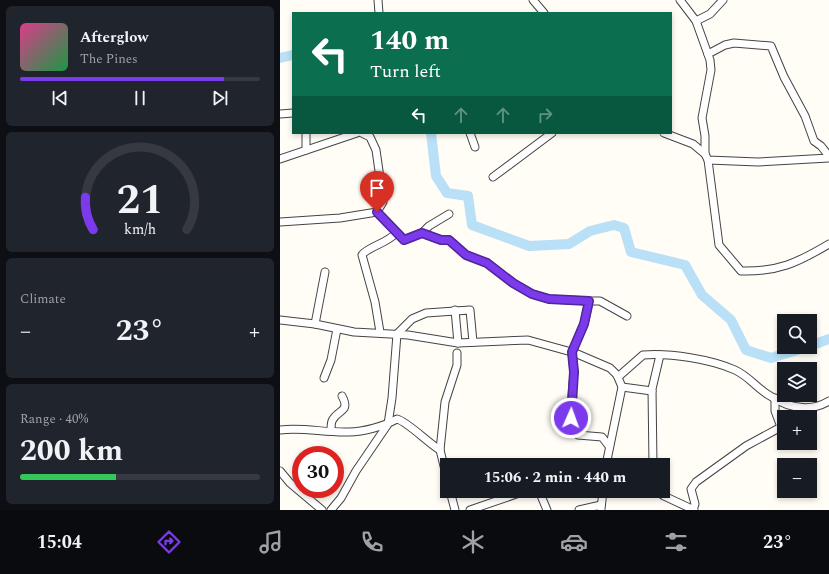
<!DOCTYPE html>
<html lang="en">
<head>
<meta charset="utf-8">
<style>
	body { margin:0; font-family:Spectral,serif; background:#20242c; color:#f1f3f6; height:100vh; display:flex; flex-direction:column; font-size:15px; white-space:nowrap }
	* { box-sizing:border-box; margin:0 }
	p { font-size:13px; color:#9ea1a6 }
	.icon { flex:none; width:22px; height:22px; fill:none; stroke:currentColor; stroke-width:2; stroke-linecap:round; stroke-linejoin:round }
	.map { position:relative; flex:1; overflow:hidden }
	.panel { display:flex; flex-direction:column; gap:6px; padding:6px; background:#0d0f14; width:280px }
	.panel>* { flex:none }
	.top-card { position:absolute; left:12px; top:12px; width:380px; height:122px; border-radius:0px; box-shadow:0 2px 6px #0003; background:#0b6e4f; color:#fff; overflow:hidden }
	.tools { position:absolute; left:497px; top:314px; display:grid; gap:8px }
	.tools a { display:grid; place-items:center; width:40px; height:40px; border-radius:0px; background:#171b24; box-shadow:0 2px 6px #0003; font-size:20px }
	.speed { position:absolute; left:12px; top:446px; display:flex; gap:8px; font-size:20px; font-weight:700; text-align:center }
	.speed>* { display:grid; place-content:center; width:52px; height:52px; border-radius:50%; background:#171b24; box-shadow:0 2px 6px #0003; line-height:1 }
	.speed .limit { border:6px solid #d22; background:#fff; color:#111 }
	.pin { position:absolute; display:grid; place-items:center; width:34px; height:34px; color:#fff; margin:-41px -17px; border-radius:50% 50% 50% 0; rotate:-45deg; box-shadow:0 0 4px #0007 }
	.pin .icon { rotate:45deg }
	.me { position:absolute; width:44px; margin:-22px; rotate:2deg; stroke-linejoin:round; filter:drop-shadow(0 0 3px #0008) }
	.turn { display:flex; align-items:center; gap:14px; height:84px; padding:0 12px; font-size:18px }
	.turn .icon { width:52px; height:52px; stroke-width:2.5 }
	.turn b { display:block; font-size:28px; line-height:34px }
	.lanes { display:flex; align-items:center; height:38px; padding:0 12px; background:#0003; justify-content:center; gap:20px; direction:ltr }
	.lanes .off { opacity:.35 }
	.big { font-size:30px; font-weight:700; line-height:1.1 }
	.panel .widget { flex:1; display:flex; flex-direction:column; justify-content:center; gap:6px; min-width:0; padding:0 14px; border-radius:6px; background:#20242c }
	.panel .dial { align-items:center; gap:0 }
	.dial svg { height:104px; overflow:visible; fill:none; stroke:#363941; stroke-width:7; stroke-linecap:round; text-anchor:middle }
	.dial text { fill:#f1f3f6; stroke:none }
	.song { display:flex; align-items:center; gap:12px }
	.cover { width:48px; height:48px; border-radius:6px; background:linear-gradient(135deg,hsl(330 70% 55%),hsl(140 70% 35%)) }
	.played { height:4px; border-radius:2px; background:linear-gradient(90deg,#7c3aed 85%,#363941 85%) }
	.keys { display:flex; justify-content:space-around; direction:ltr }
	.heat { display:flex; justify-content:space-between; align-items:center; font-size:22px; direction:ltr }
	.charge { height:6px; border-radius:3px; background:linear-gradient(90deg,#34c759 40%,#363941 0) }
	.trip { position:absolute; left:160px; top:458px; width:230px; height:40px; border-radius:0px; background:#171b24; box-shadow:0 2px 6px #0003; font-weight:700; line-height:40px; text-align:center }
	.menu { display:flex; height:64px; justify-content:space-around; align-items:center; background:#090b0e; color:#9ea1a6 }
	.menu .icon { width:28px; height:28px }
	.menu .current { color:#7c3aed }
	.menu b { font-size:18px; color:#f1f3f6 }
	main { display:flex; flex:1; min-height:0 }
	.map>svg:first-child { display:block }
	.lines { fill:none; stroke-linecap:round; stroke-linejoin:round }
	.river { stroke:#b9e0f7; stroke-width:10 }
	.minor-casing { stroke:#444; stroke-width:9 }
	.minor { stroke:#fff; stroke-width:7 }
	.route-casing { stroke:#51269a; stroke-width:10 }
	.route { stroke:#7c3aed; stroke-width:7 }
</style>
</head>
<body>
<main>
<section class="panel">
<div class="widget">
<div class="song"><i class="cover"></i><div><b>Afterglow</b><p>The Pines</p></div></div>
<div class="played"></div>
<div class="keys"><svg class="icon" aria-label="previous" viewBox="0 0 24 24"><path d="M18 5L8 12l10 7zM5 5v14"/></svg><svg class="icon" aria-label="pause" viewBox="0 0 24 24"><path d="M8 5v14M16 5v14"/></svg><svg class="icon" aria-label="next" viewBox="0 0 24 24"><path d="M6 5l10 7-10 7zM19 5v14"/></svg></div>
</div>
<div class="widget dial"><svg viewBox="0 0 100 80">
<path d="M14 69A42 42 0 1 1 86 69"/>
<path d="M14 69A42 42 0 0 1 8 44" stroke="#7c3aed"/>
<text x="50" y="56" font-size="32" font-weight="700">21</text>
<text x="50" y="72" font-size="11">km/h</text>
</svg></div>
<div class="widget"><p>Climate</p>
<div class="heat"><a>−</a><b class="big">23°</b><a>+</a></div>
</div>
<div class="widget"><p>Range · 40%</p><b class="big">200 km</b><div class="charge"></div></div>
</section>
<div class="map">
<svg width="549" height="510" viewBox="0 0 549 510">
	<rect width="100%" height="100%" fill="#fffdf5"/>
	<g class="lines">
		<g class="river">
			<polyline points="0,58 13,55"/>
			<polyline points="151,133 156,176 167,193 188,196 192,225 249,246 289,244 310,231 334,225 344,228 351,252 405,265 422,295 451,320 466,350 491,358 527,347"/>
			<polyline points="530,346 549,339"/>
		</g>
		<g class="minor-casing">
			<g id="minor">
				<polyline points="98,0 99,13"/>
				<polyline points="253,0 264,13"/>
				<polyline points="400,0 416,21 430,60 431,70 422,118 425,136 425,154 428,160 478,162 549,158"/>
				<polyline points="416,21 430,14 443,0"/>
				<polyline points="428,54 445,45 454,43 491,46 504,77 525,116 534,141 541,146 549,156"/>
				<polyline points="0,114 13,113"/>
				<polyline points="26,133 26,150"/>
				<polyline points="82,133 90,137 96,150 102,192 103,202 97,212"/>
				<polyline points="190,133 195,147"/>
				<polyline points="384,133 413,144 425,154"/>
				<polyline points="0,159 77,133"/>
				<path d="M 428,160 L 439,245 L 461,271 C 498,272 517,263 549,244"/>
				<polyline points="213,177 272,133"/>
				<polyline points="0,222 60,218 97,212 124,240 142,233 161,240 169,240 186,255 207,263 233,283 252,294 269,299 309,301 304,324 292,352 294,372 291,408 292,430 298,435 322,437 329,446"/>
				<polyline points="142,233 149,226 169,214"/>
				<polyline points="309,301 320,301 347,316"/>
				<polyline points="175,310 178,343"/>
				<polyline points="0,320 35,324 74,332 128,335 178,343 248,340 295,353 330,368 337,375 342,387 326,465"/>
				<polyline points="35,324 45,272"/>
				<path d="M 100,332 L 95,302 L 82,255 C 87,247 108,243 116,233"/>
				<path d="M 338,377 L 363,355 C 391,353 430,359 455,370 C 468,376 475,386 487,394 C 506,407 527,414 549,401"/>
				<polyline points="44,378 51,360 57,329"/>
				<polyline points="342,387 372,391"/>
				<path d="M 0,430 C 23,427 45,433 69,432 C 84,432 104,426 117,419 C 128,422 148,443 160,450"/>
				<path d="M 51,431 C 51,428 51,424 52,421 C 57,409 71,413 62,396"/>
				<polyline points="373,465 372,389 380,355"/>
				<polyline points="0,471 10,483 42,510"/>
				<polyline points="167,478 160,450 165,402 177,365 177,353"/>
				<polyline points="170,491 175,510"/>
				<polyline points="259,491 267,510"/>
				<polyline points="377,491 384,496 414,510"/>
				<polyline points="321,509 323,491"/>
				<polyline points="51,510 61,498 76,471 108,424 112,398 117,334 132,319 146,313 190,310 193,342"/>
				<polyline points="190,510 245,491"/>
				<polyline points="299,510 321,505"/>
				<polyline points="413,510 415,504 411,489 416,482 466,446 501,427 495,411 495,398"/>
			</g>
		</g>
		<use href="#minor" class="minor"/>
	</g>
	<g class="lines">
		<g class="route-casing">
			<polyline id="route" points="97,212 124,240 142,233 161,240 169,240 186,255 207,263 233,283 252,294 269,299 309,301 304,324 292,352 294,372 291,418"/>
		</g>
		<use href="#route" class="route"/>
	</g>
</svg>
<div class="tools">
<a><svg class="icon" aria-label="search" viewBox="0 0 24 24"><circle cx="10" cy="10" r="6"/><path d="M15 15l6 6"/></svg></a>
<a><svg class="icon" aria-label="layers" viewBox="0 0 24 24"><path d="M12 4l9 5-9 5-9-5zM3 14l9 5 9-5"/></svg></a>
<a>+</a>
<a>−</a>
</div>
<div class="speed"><div class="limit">30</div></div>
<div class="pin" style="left:97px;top:212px;background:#d93025"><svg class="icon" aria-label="arrive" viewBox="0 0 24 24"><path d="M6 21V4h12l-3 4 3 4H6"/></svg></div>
<svg class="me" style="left:291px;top:418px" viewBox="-20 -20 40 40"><circle r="17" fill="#7c3aed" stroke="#fff" stroke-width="3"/><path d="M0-11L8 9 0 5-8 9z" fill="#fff"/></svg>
<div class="trip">15:06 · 2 min · 440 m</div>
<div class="top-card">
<div class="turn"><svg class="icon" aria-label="left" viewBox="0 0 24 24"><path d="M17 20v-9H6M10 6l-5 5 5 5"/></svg><div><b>140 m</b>Turn left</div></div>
<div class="lanes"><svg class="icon" aria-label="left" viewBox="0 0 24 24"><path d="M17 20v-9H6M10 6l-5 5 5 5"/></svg><svg class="icon off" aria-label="ahead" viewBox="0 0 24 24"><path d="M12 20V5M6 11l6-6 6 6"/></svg><svg class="icon off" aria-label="ahead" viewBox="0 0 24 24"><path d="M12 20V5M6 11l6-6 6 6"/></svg><svg class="icon off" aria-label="right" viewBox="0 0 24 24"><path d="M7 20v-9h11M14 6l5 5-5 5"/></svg></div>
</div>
</div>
</main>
<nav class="menu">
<b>15:04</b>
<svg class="icon current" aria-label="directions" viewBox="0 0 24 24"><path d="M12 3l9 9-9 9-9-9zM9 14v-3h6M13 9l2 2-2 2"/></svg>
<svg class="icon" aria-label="music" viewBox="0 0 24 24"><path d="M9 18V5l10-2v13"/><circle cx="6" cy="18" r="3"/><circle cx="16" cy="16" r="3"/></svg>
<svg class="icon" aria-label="phone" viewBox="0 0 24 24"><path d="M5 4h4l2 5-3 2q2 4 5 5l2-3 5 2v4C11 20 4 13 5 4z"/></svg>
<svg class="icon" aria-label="climate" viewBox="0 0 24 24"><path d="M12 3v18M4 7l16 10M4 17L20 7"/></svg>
<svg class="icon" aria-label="car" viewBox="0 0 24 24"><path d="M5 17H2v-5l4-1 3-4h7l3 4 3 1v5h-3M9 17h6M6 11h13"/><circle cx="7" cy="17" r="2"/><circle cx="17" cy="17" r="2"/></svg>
<svg class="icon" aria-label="filters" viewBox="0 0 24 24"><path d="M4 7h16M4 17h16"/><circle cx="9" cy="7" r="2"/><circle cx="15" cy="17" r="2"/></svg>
<b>23°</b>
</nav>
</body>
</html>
